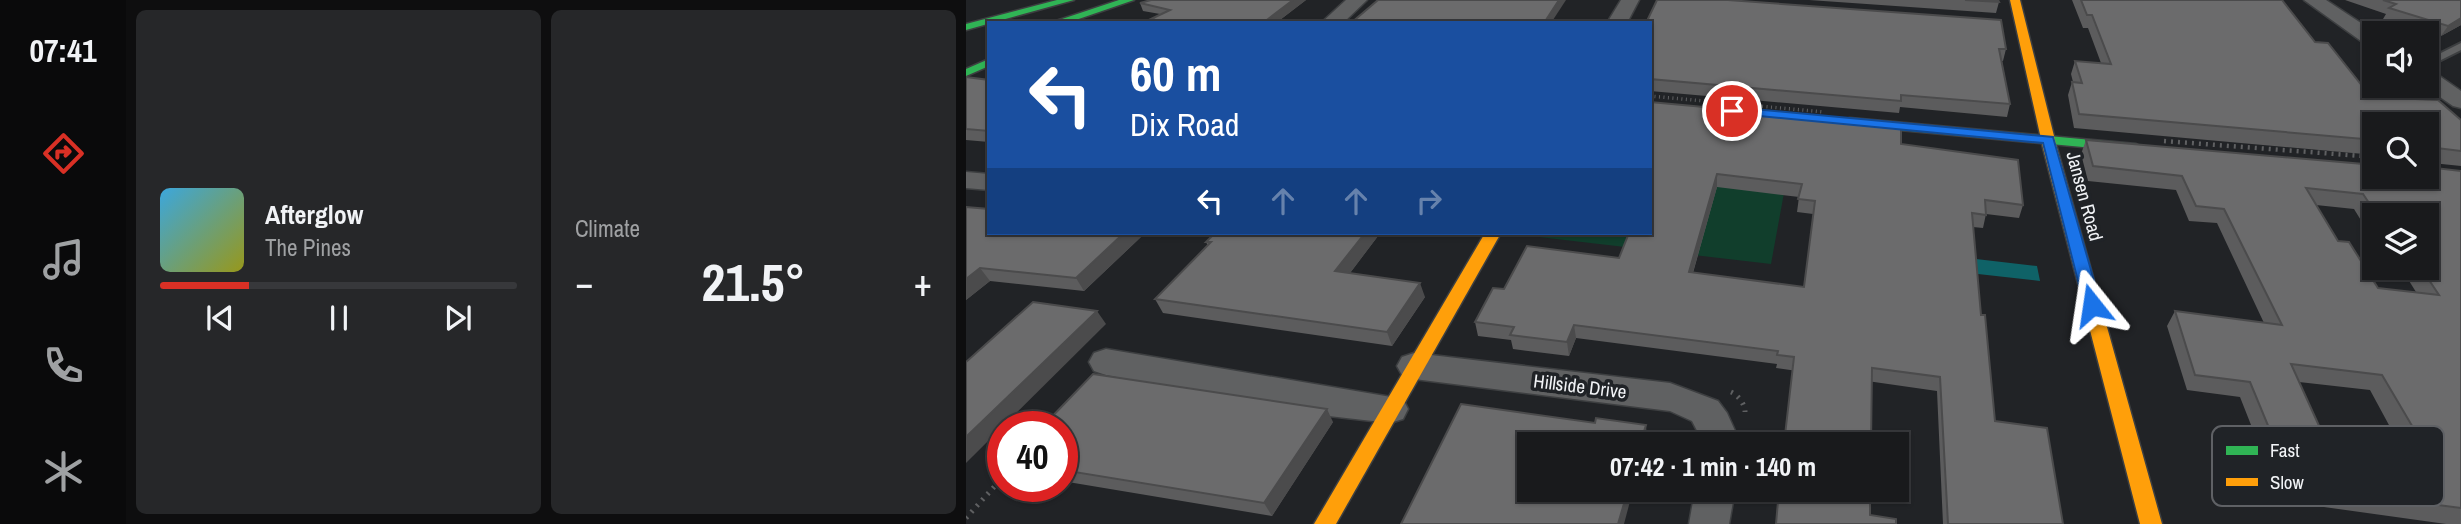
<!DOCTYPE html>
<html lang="en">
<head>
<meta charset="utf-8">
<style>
	body { margin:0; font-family:"Archivo Narrow",sans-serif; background:#262729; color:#f1f3f6; height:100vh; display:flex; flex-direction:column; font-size:26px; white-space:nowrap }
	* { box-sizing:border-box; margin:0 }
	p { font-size:23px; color:#9fa1a3 }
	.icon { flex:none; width:38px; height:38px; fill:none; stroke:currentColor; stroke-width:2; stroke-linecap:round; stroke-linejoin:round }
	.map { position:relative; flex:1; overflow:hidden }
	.drawer { display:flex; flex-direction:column; gap:10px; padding:10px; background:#0e0e0f; width:840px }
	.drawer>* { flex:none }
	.top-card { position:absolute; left:21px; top:21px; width:665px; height:214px; border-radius:0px; box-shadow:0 2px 5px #0004,0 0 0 2px #37383b; background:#1a4fa0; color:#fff; overflow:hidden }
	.tools { position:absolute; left:1396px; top:21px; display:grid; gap:14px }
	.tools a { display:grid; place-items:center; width:77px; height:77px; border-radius:0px; background:#191a1c; box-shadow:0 2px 5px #0004,0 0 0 2px #37383b; font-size:35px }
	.speed { position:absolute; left:21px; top:411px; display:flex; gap:14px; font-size:35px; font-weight:700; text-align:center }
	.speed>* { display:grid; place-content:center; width:91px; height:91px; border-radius:50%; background:#191a1c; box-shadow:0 2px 5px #0004,0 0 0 2px #37383b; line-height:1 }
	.speed .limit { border:10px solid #d22; background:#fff; color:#111 }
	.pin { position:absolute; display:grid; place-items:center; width:60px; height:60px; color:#fff; margin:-30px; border:4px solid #fff; border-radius:50%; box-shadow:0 2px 7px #0007 }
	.me { position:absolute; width:77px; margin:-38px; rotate:345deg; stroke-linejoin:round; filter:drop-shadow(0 0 5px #0008) }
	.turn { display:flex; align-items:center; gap:24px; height:147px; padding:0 28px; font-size:32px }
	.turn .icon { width:91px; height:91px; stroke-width:2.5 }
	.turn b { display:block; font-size:49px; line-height:60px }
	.lanes { display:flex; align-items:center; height:66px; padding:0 28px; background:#0003; justify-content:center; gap:35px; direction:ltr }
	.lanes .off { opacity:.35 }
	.big { font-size:52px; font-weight:700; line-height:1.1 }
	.drawer .widget { flex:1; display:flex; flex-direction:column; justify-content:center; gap:10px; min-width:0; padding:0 24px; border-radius:10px; background:#262729 }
	.song { display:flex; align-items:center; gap:21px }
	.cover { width:84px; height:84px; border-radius:10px; background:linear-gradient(135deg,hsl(200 70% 55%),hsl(60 70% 35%)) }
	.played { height:7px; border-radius:4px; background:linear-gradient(90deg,#d93025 25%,#37383b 25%) }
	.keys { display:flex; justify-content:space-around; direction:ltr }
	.heat { display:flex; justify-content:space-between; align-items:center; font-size:38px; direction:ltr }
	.drawer .tiles { flex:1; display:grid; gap:10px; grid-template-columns:repeat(2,1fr) }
	.trip { position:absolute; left:551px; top:432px; width:392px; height:70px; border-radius:0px; background:#191a1c; box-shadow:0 2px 5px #0004,0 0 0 2px #37383b; font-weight:700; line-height:70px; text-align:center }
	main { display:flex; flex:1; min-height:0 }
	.dock { display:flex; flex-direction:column; width:126px; justify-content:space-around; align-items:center; background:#0a0a0b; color:#9fa1a3 }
	.dock .icon { width:49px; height:49px }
	.dock .current { color:#d93025 }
	.dock b { font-size:32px; color:#f1f3f6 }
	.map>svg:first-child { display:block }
	.green { fill:#113e2c }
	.water { fill:#0f6267 }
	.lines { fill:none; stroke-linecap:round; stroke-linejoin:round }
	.lane-casing { stroke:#3d3f41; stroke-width:4 }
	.street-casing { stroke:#3d3f41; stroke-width:3 }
	.fast-casing { stroke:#3d3f41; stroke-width:3 }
	.slow-casing { stroke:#3d3f41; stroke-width:3 }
	.path-far2 { stroke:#5f6062; stroke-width:3.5; stroke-dasharray:1 3.5; stroke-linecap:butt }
	.path-far1 { stroke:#5f6062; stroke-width:4.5; stroke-dasharray:2 5; stroke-linecap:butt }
	.path { stroke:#5f6062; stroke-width:5; stroke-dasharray:2 6; stroke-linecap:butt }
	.lane { fill:#606162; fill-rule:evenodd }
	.street { fill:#606162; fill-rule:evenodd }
	.fast { fill:#30b455; fill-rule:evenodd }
	.slow { fill:#ff9f0a; fill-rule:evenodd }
	.wall { fill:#5c5c5d; fill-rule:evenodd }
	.shaded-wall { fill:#4b4b4c }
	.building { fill:#6b6b6c; stroke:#4b4b4c; stroke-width:2; fill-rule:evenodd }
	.route { fill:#1a73e8; stroke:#114b97; stroke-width:2 }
	.labels { text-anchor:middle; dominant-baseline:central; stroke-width:7; stroke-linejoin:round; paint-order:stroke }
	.street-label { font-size:19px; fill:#f1f3f6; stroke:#202327 }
	.key { fill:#202327; stroke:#5f6165; stroke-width:2 }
	.key-label { font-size:19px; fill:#f1f3f6 }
</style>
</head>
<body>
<main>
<nav class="dock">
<b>07:41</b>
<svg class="icon current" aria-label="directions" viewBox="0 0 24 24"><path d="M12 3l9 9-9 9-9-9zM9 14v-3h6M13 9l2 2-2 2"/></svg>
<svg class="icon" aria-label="music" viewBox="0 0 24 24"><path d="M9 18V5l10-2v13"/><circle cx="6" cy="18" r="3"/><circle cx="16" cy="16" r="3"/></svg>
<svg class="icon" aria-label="phone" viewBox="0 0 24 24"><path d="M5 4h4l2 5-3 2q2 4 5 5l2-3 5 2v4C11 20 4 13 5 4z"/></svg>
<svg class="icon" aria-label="climate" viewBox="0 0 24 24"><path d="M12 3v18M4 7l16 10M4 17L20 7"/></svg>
</nav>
<section class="drawer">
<div class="tiles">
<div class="widget">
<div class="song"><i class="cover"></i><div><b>Afterglow</b><p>The Pines</p></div></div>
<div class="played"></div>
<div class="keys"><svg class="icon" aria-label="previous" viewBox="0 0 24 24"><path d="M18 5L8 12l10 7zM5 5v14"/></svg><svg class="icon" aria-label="pause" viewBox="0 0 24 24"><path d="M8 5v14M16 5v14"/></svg><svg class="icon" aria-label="next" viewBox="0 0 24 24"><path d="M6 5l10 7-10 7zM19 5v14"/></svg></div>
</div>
<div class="widget"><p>Climate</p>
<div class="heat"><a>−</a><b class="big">21.5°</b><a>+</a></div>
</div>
</div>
</section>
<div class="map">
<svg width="1495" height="524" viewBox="0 0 1495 524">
	<rect width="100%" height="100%" fill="#212326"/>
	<polygon class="green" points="684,179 818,193 805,264 573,237 575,233 684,233"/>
	<polygon class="water" points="1010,259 1071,266 1074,281 1012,274"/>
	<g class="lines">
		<g class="lane-casing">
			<polygon id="lane" points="1495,43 1495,50 1461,67 1461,60"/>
		</g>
		<g class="street-casing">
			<g id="street">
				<polygon points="380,0 401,0 377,23 355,23"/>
				<polygon points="655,0 673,0 661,23 641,23"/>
				<polygon points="1338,0 1360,0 1410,33 1409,48 1402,46"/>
				<polygon points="1461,71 1469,73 1495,91 1495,108 1487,106 1458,86 1461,86"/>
				<polygon points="0,172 23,174 23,190 0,188"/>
				<polygon points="140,349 437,399 442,409 437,419 424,423 354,415 140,375 128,371 123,362 128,353"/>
				<polygon points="448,353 704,383 752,401 761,413 775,444 738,444 726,421 704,411 448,379 436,375 431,366 436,357"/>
				<polygon points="729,490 769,490 763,524 723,524"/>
			</g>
		</g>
		<g class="fast-casing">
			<g id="fast">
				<polygon points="91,0 108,0 0,30 0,24"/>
				<polygon points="153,0 168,0 101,23 84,23"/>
				<polygon points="23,59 23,66 0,76 0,69"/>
				<polygon points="884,118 1170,144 1177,148 1170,152 880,125 880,119"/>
			</g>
		</g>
		<g class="slow-casing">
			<g id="slow">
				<polygon points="1044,0 1054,0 1091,148 1196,524 1174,524 1077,148"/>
				<polygon points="519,233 535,233 370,524 348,524"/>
			</g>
		</g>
		<polyline class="path-far2" points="684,96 858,112"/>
		<polyline class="path-far1" points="1198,141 1409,157"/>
		<g class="path">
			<path d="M 765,392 C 772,395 779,404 779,412"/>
			<polyline points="0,518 37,477"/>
		</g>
		<use href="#lane" class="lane"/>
		<use href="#street" class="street"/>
		<use href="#fast" class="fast"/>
		<use href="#slow" class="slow"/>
	</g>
	<g class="wall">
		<polygon points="185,0 340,0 310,23 187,23 185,19 194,14 177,11 174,3"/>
		<polygon points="843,0 1032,0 1033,2 1030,13"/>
		<path d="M 1106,0 L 1316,0 L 1349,42 L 1405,97 L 1495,120 L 1495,166 L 1466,163 L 1463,167 L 1495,171 L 1495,524 L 1480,524 L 1315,501 L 1274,397 L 1221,390 L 1201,326 L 1209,311 L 1298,323 L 1251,223 L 1223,221 L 1210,190 L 1122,181 L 1115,154 L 1120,140 L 1461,177 L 1461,124 L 1409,124 L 1409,155 L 1108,128 L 1102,95 L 1106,82 L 1107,82 L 1105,74 L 1109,61 L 1135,63 L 1122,28 L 1117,28 ZM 1350,205 L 1388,209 L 1409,243 L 1409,215 L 1461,215 L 1461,268 L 1435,268 L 1450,292 L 1412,288 L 1372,241 ZM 1333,382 L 1404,390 L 1430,438 L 1354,428 Z"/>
		<polygon points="1379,0 1495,0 1495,25 1475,36 1417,19 1420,14"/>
		<polygon points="684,23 1040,49 1037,61 1036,61 1044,104 1041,117 934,107 933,113 684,91"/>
		<polygon points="0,77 23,80 23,142 0,140"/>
		<path d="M 684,102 L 935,144 L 1057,205 L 1053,218 L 1020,214 L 1017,228 L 1007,227 L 1015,315 L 1029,421 L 1097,524 L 977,524 L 971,391 L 810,368 L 811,364 L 610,338 L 603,356 L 547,349 L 545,340 L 512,336 L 509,322 L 538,289 L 653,258 L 684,233 ZM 751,187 L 833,197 L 831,212 L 847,214 L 838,287 L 727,273 Z"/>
		<polygon points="23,233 174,233 176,236 118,291 24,281 0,300"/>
		<polygon points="412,236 384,273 459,297 426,346 197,313 189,299 242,246 240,242"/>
		<polygon points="367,422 306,516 96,481 96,427"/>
	</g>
	<g class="shaded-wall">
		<polygon points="327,0 340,0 310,23 297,23"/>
		<polygon points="593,0 600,0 585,23 578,23"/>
		<polygon points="1495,18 1495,25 1475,36 1482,26"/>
		<polygon points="751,174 751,187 723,286 723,272"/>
		<polygon points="158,233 174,233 176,236 118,291 110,278"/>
		<polygon points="399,233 411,233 412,236 375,285 369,271"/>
		<polygon points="14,268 24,281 0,300 0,279"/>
		<polygon points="454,283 459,297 426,346 421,332"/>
		<polygon points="131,311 140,324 0,463 0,437"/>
		<polygon points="608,325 610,338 603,356 601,342"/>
		<polygon points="361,409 367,422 306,516 298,503"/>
		<polygon points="680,425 681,438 679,444 674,444"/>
		<polygon points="662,490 667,490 658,524 652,524"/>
	</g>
	<g class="building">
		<polygon points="185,0 327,0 297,23 203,23 185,19 204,10 174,3"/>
		<polygon points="412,0 593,0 578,23 385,23"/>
		<polygon points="691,0 762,0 1035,20 1040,49 1033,49 1044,104 935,95 935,101 684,79 684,23 680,23"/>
		<polygon points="999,0 1032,0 1033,2"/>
		<polygon points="1115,0 1316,0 1349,42 1362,43 1405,97 1472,100 1495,120 1495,151 1471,148 1468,151 1468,160 1461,160 1461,124 1409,124 1409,140 1113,114 1106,82 1116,83 1109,61 1145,64 1126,15 1121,15"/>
		<polygon points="1417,0 1495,0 1495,18 1482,26 1423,8 1430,4"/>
		<polygon points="0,77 23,80 23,131 0,129"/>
		<path d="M 684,102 L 935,125 L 935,144 L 1052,160 L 1057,205 L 1019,200 L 1020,215 L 1006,213 L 1015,315 L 1019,315 L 1029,421 L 1081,428 L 1097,524 L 982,524 L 974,377 L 906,368 L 905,444 L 818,444 L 828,357 L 811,355 L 812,351 L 608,325 L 601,342 L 544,335 L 548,327 L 509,322 L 527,288 L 538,289 L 561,246 L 653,258 L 663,233 L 684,233 ZM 751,174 L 836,184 L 832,199 L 849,201 L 838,287 L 723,272 Z"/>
		<path d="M 1120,140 L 1409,165 L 1409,177 L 1461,177 L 1461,167 L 1495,171 L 1495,508 L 1327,486 L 1284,382 L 1229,375 L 1209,311 L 1316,325 L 1258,209 L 1230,206 L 1216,176 L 1127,166 ZM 1340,188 L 1397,194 L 1411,215 L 1461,215 L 1461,268 L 1455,268 L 1473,295 L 1412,288 L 1383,242 L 1372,241 ZM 1325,364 L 1416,375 L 1455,441 L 1354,428 Z"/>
		<polygon points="0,207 23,209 23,233 158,233 110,278 14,268 0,279"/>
		<polygon points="249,233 399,233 369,271 454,283 421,332 189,299 245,242 240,242"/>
		<polygon points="67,302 131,311 0,437 0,362"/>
		<polygon points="127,374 361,409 298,503 96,470 96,427 76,427"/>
		<polygon points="495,404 629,423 630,418 680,425 674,444 564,444 564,490 662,490 652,524 435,524"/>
		<polygon points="813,490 904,490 904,515 930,519 930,524 810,524"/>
	</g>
	<polygon class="route" points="766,107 1087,137 1135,305 1126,311 1118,305 1077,143 762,113 762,108"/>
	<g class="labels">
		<g class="street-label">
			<text transform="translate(1119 196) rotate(75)">Jansen Road</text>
			<text transform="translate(614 386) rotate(7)">Hillside Drive</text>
		</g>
	</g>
	<rect x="1246" y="426" width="232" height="80" rx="10" class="key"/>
	<rect x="1260" y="446" width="32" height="9" fill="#30b455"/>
	<rect x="1260" y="478" width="32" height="8" fill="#ff9f0a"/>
	<g class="key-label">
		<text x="1304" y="457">Fast</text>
		<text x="1304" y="489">Slow</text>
	</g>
</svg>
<div class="tools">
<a><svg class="icon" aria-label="sound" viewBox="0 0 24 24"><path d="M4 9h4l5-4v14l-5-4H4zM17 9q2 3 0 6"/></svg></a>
<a><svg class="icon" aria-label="search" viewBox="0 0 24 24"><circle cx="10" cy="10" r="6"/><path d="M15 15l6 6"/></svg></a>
<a><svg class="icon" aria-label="layers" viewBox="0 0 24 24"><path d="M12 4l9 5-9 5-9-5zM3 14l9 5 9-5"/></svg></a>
</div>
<div class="speed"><div class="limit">40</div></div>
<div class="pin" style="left:766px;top:111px;background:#d93025"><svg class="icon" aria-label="arrive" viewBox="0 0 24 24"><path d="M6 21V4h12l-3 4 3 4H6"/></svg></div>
<svg class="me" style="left:1126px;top:305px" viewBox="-20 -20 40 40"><path d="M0-17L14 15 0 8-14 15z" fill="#1a73e8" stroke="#fff" stroke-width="4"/></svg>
<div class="trip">07:42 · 1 min · 140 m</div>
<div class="top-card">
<div class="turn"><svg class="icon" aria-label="left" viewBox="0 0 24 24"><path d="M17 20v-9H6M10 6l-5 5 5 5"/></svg><div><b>60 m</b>Dix Road</div></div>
<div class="lanes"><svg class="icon" aria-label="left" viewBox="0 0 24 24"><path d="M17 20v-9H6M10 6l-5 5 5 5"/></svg><svg class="icon off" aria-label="ahead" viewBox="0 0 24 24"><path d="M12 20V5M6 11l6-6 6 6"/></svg><svg class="icon off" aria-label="ahead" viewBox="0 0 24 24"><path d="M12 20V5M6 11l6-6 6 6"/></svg><svg class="icon off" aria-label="right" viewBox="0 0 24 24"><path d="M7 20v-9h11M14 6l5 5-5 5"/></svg></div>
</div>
</div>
</main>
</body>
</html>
